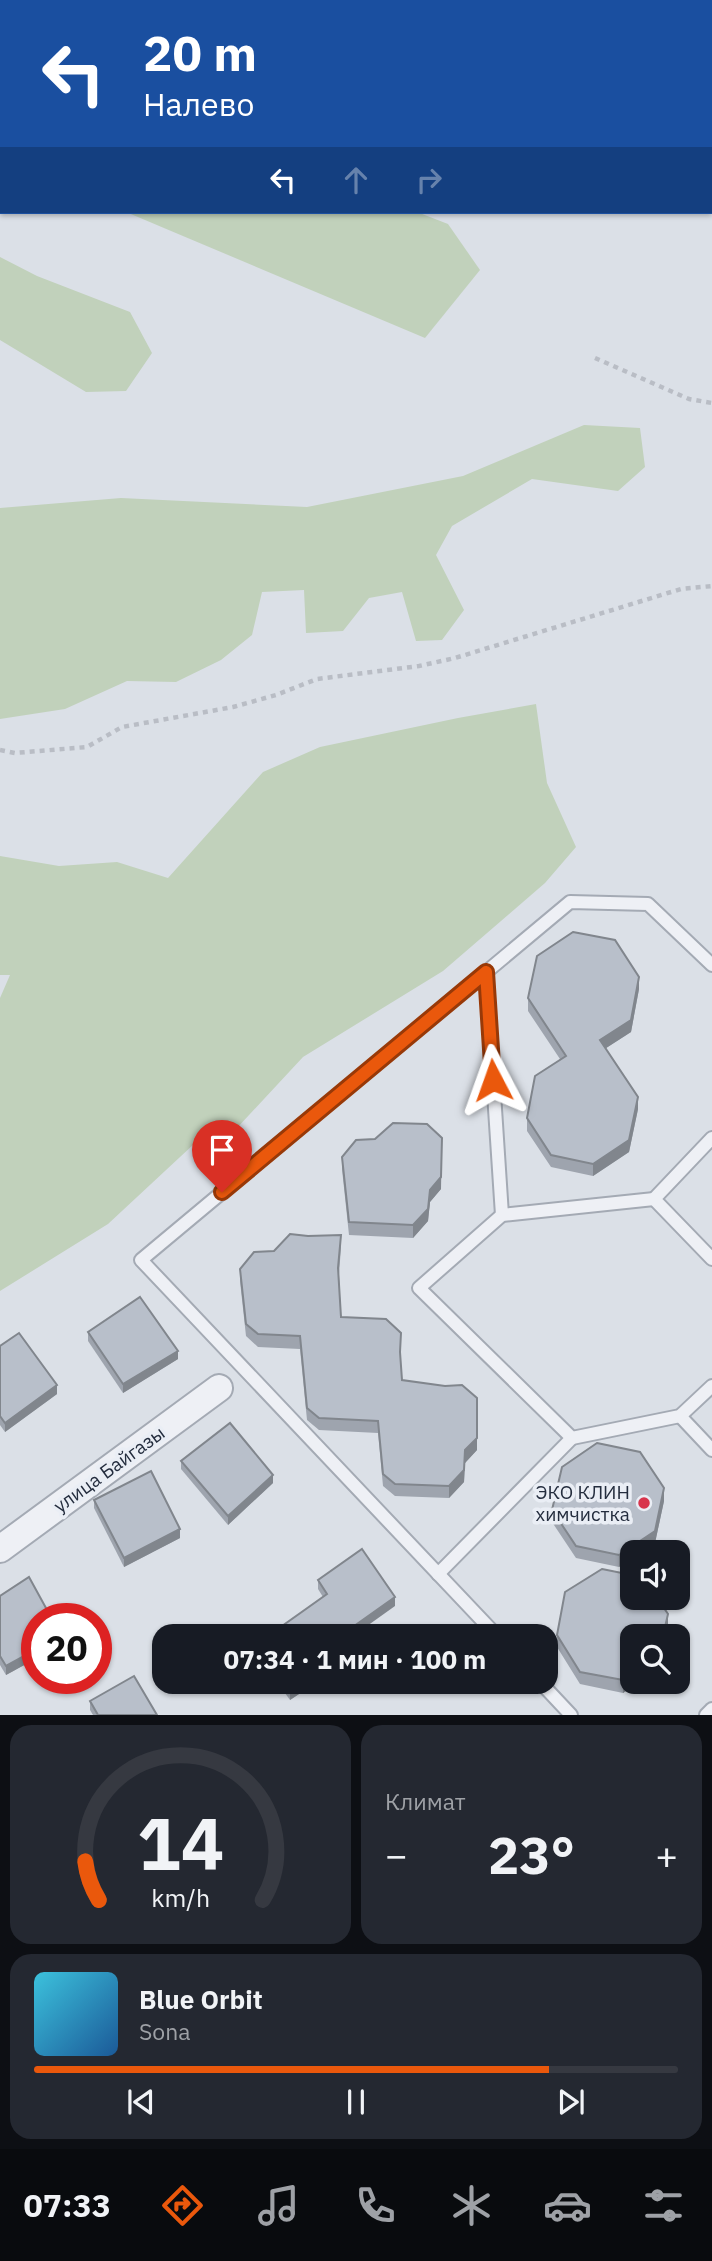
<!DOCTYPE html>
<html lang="ru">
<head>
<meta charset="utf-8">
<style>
	body { margin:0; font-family:"IBM Plex Sans",sans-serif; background:#242831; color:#f1f3f6; height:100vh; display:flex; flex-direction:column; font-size:26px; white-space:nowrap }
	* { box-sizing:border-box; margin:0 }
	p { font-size:23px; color:#9ea1a6 }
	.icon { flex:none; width:38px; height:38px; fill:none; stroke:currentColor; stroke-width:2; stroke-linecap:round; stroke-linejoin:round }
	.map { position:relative; height:1715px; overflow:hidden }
	.sheet { display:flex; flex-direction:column; gap:10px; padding:10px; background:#0d0f14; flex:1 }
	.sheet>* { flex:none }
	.hud { position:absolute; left:0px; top:0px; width:712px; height:214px; box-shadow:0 2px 5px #0004; background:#1a4fa0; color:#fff; overflow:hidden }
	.buttons { position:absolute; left:620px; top:1540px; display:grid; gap:14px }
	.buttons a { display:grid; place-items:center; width:70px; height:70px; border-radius:14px; background:#171b24; box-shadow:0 2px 5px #0004; font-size:35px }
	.speed { position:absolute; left:21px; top:1603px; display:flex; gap:14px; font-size:35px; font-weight:700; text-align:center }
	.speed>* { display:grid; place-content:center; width:91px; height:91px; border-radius:50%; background:#171b24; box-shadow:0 2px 5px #0004; line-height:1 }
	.speed .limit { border:10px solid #d22; background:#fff; color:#111 }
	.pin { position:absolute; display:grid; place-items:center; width:60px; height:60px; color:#fff; margin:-72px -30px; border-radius:50% 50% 50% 0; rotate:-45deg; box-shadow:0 0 7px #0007 }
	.pin .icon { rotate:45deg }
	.me { position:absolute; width:77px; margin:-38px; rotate:356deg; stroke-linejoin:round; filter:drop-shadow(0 0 5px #0008) }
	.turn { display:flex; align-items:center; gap:24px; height:147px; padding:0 28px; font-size:32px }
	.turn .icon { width:91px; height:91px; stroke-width:2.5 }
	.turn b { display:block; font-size:49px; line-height:60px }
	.lanes { display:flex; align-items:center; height:66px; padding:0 28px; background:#0003; justify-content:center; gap:35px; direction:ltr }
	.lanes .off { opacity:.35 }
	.big { font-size:52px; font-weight:700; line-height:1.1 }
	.sheet .widget { flex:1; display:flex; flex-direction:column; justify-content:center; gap:10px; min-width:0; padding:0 24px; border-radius:21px; background:#242831 }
	.sheet .dial { align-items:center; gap:0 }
	.dial svg { height:182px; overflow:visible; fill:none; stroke:#363941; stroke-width:7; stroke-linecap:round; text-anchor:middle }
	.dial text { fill:#f1f3f6; stroke:none }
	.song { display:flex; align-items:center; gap:21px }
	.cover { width:84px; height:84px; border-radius:10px; background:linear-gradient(135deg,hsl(190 70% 55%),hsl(210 70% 35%)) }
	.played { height:7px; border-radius:4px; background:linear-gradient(90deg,#ea580c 80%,#363941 80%) }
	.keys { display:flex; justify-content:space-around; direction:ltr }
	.heat { display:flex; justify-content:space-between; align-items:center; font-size:38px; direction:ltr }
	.sheet .tiles { flex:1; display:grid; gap:10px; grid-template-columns:1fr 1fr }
	.widget:last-child { grid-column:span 2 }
	.trip { position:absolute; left:152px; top:1624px; width:406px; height:70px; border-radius:21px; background:#171b24; box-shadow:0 2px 5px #0004; font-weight:700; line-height:70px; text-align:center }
	.menu { display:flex; height:112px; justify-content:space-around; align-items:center; background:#090b0e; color:#9ea1a6 }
	.menu .icon { width:49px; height:49px }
	.menu .active { color:#ea580c }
	.menu b { font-size:32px; color:#f1f3f6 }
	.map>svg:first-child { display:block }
	.green { fill:#c1d1bb }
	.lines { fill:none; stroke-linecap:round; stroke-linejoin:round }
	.service-casing { stroke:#a4aab4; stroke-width:16 }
	.minor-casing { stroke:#a4aab4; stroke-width:30 }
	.path { stroke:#b9bdc5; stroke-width:4.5; stroke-dasharray:5 5; stroke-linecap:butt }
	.service { stroke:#eef0f5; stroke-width:12 }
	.minor { stroke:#eef0f5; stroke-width:26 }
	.wall { fill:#9ea4ae }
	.shaded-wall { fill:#81868d }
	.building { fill:#b8bfca; stroke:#81868d; stroke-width:2 }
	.route-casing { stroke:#983908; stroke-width:18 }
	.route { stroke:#ea580c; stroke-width:12 }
	.poi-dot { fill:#d8344c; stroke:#eaeef5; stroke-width:2.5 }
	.labels { text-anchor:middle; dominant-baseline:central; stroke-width:7; stroke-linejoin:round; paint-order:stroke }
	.street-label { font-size:19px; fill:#242d3e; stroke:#eaeef5 }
	.poi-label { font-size:19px; fill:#242d3e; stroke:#eaeef5; text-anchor:end }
</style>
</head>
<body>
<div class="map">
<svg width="712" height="1715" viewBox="0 0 712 1715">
	<rect width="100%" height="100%" fill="#dbe0e7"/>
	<g class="green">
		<polygon points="126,212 417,212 448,224 480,270 425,338"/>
		<polygon points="0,257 37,276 130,312 152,353 126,391 86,392 0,340"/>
		<polygon points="584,425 640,428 645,467 618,491 532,479 452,526 436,555 464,610 442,640 416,641 402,592 369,598 343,631 306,633 304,590 262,592 252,635 221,660 176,682 127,681 65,709 0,719 0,508 121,498 307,507 463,476"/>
		<polygon points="536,704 547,783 576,847 545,883 443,971 303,1057 236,1129 194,1144 108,1224 0,1291 0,998 10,975 0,975 0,856 59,866 117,862 168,878 263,772 320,747 458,718"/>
	</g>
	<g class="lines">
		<g class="service-casing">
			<g id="service">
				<polyline points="486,972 502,1215"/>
				<polyline points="712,1138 654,1199 712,1259"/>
				<polyline points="654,1199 502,1215 419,1288 572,1438 680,1416 712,1386"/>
				<polyline points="680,1416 712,1450"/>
				<polyline points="438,1574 572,1438"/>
				<polyline points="497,1636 141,1260 570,902 648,904 712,965"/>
				<polyline points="540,1682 571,1715"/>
				<polyline points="706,1715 712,1709"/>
			</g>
		</g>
		<g class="minor-casing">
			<polyline id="minor" points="0,1549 219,1388"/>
		</g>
		<g class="path">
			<polyline points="595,358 689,399 712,403"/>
			<polyline points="0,750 15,753 87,747 122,727 233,707 276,695 317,679 419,666 455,658 681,589 712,586"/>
		</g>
		<use href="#service" class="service"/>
		<use href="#minor" class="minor"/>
	</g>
	<g class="wall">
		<polygon points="639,989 631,1032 606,1048 638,1109 629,1152 593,1176 551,1167 527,1131 527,1118 560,1059 528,1011 528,998"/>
		<polygon points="342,1157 441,1189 430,1202 428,1221 413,1238 349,1235 342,1169"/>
		<polygon points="341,1247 339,1275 341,1317 401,1345 400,1359 402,1380 477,1450 465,1463 464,1482 449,1498 395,1496 383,1486 378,1433 319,1430 307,1420 300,1349 258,1347 246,1336 240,1281 240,1269 274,1251"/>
		<polygon points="88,1332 178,1359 123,1393 88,1341"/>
		<polygon points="0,1346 57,1394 5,1432 0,1425"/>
		<polygon points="181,1461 273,1483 228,1525 181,1469"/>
		<polygon points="94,1500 180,1538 124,1567 94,1508"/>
		<polygon points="664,1501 655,1543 642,1552 632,1552 619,1567 576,1558 552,1522 552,1510"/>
		<polygon points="318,1580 395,1606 323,1597 318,1589"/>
		<polygon points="0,1596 37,1619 37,1658 6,1675 0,1665"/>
		<polygon points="668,1626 666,1636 632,1636 632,1682 639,1682 623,1693 580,1684 557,1647 557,1635"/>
		<polygon points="277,1682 317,1682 290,1700"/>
		<polygon points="90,1701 157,1715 93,1715 90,1710"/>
	</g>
	<g class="shaded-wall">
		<polygon points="639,977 639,989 631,1032 600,1052 600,1040"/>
		<polygon points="638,1097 638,1109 629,1152 593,1176 593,1164"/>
		<polygon points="442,1138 441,1189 430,1202 428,1221 413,1238 413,1225 430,1190"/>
		<polygon points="178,1351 178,1359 123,1393 123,1384"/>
		<polygon points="57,1385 57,1394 5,1432 5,1423"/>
		<polygon points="477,1398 477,1450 465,1463 464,1482 449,1498 449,1486 465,1450"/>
		<polygon points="273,1475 273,1483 228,1525 228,1516"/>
		<polygon points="664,1488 664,1501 655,1543 642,1552 632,1552 632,1559 619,1567 619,1555"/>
		<polygon points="180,1529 180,1538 124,1567 124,1558"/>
		<polygon points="395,1597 395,1606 353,1636 340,1636"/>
		<polygon points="668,1614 668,1626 666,1636 663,1636"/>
		<polygon points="37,1649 37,1658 6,1675 6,1666"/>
		<polygon points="632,1675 632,1682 639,1682 623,1693 623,1680"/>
		<polygon points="305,1682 317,1682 290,1700 290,1692"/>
	</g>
	<g class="building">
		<polygon points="573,932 615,940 639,977 631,1020 600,1040 638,1097 629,1140 593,1164 551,1155 527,1118 535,1076 566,1056 528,998 537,956"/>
		<polygon points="393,1123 427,1124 442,1138 441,1177 430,1190 428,1209 413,1225 349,1222 342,1157 356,1140 375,1139"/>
		<polygon points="290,1234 308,1236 341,1235 338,1268 341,1317 386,1319 401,1333 400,1352 402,1380 445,1386 462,1385 477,1398 477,1438 465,1450 464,1470 449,1486 395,1484 383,1474 378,1421 319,1418 307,1408 300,1336 258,1334 246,1324 240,1269 254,1252 274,1251"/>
		<polygon points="140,1297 178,1351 123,1384 88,1332"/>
		<polygon points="19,1333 57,1385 5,1423 0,1416 0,1346"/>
		<polygon points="230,1423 273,1475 228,1516 181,1461"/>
		<polygon points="597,1443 640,1452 664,1488 655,1531 619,1555 576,1546 552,1510 562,1467"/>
		<polygon points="151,1471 180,1529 124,1558 94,1500"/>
		<polygon points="362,1549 395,1597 340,1636 268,1636 327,1594 318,1580"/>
		<polygon points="602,1569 632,1575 632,1598 657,1598 668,1614 663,1636 632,1636 632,1675 623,1680 580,1672 557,1635 565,1592"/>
		<polygon points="29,1577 52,1619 37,1619 37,1649 6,1666 0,1656 0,1596"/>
		<polygon points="134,1676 157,1715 98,1715 90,1701"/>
		<polygon points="283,1682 305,1682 290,1692"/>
	</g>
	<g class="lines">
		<g class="route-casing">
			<polyline id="route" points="222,1192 486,972 493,1080"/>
		</g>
		<use href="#route" class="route"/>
	</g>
	<circle class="poi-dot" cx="644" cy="1503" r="7"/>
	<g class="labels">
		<g class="street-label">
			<text transform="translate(109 1469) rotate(-36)">улица Байгазы</text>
		</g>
		<g class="poi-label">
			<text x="630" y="1492">ЭКО КЛИН<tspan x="630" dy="22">химчистка</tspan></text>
		</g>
	</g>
</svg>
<div class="buttons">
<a><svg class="icon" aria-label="sound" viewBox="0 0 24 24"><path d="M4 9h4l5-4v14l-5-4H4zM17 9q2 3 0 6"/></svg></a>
<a><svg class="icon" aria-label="search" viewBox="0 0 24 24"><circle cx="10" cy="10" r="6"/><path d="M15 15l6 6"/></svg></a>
</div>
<div class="speed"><div class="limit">20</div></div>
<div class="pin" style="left:222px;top:1192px;background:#d93025"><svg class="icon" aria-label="arrive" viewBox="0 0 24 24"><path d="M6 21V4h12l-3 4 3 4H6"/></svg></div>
<svg class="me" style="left:493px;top:1080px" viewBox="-20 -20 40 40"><path d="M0-17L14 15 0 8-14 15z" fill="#ea580c" stroke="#fff" stroke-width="4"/></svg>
<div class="trip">07:34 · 1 мин · 100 m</div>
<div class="hud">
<div class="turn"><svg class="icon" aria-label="left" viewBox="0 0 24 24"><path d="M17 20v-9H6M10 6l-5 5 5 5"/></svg><div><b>20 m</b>Налево</div></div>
<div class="lanes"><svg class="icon" aria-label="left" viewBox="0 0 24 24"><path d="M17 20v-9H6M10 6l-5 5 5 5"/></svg><svg class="icon off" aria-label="ahead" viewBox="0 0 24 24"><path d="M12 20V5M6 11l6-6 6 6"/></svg><svg class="icon off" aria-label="right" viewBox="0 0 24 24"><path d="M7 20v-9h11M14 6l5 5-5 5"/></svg></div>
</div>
</div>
<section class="sheet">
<div class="tiles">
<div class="widget dial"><svg viewBox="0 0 100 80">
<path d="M14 69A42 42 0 1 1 86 69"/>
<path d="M14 69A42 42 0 0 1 8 52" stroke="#ea580c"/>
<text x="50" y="56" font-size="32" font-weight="700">14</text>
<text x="50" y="72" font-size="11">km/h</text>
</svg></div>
<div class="widget"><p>Климат</p>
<div class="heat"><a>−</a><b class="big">23°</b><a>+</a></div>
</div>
<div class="widget">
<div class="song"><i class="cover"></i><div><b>Blue Orbit</b><p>Sona</p></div></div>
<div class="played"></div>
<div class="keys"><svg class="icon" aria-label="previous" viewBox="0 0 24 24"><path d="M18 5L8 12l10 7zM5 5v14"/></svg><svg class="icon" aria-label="pause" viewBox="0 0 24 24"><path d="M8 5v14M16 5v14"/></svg><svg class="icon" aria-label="next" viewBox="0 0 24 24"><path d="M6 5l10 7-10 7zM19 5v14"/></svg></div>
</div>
</div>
</section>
<nav class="menu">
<b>07:33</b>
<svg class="icon active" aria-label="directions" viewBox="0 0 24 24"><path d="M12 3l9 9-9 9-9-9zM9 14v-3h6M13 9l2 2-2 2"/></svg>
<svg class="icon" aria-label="music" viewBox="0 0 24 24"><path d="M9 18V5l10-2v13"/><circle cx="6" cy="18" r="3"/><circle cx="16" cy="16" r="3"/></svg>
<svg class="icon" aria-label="phone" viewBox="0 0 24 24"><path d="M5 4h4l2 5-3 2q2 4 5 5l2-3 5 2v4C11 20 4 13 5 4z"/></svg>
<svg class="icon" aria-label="climate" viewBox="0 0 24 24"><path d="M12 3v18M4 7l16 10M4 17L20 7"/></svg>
<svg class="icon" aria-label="car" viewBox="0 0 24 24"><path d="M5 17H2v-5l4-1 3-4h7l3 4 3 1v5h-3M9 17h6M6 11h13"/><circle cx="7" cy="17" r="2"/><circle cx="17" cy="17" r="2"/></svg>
<svg class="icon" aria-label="filters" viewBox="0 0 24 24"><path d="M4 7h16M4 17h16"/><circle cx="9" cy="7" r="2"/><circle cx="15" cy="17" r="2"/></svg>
</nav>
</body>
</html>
